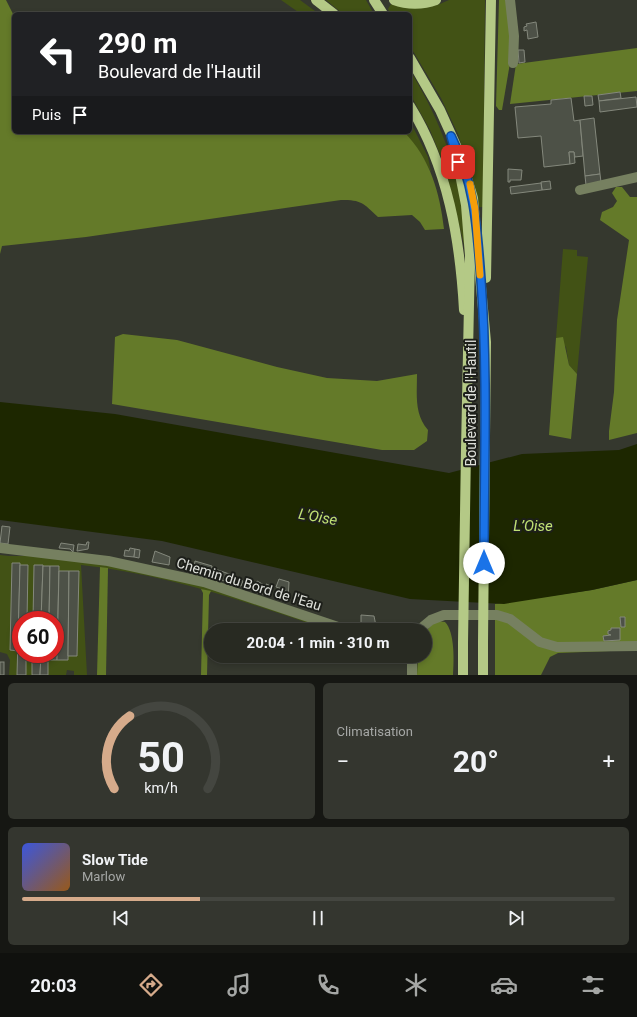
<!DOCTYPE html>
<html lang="fr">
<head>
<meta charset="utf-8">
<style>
	body { margin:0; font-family:Roboto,sans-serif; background:#34362f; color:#f1f3f6; height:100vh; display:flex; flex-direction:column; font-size:15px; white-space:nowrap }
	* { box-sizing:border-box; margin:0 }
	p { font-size:13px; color:#a5a7a5 }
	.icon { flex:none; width:22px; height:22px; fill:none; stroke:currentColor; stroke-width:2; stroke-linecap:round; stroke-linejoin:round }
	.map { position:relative; height:675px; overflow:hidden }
	.side { display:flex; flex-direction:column; gap:8px; padding:8px; background:#161713; flex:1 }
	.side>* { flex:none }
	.hud { position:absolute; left:12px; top:12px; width:400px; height:122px; border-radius:6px; box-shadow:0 2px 6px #0003,0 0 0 1px #444640; background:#202124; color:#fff; overflow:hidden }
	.speed { position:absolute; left:12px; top:611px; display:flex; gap:8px; font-size:20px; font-weight:700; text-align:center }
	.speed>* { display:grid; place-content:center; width:52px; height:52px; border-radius:50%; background:#282a22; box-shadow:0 2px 6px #0003,0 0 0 1px #444640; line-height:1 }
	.speed .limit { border:6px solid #d22; background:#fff; color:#111 }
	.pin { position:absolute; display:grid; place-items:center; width:34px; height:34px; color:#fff; margin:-17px; border-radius:8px; box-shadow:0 2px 6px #0006 }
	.me { position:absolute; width:44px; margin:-22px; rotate:0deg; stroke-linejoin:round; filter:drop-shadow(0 0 3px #0008) }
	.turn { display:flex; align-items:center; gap:14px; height:84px; padding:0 20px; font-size:18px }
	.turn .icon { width:52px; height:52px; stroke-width:2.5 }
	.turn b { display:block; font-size:28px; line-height:34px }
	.then { display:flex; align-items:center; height:38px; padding:0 20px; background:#0003; gap:8px; font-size:15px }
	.big { font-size:30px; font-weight:700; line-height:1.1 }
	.side .widget { flex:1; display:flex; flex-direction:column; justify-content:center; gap:6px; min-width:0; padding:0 14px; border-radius:6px; background:#34362f }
	.side .dial { align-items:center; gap:0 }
	.dial svg { height:104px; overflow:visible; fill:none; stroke:#444640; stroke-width:7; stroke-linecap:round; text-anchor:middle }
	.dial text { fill:#f1f3f6; stroke:none }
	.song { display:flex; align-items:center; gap:12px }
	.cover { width:48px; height:48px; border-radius:6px; background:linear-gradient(135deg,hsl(230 70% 55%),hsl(30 70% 35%)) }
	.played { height:4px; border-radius:2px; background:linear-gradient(90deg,#d6ab8b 30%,#444640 30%) }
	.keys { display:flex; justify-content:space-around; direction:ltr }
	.heat { display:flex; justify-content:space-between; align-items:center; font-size:22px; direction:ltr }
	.side .tiles { flex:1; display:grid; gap:8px; grid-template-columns:1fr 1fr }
	.widget:last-child { grid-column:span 2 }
	.trip { position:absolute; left:204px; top:623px; width:228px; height:40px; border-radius:20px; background:#282a22; box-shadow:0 2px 6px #0003,0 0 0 1px #444640; font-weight:700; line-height:40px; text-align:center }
	.menu { display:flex; height:64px; justify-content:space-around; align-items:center; background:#10110e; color:#a5a7a5 }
	.menu .icon { width:28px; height:28px }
	.menu .on { color:#d6ab8b }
	.menu b { font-size:18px; color:#f1f3f6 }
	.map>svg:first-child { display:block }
	.green { fill:#425215; fill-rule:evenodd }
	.forest { fill:#647a29 }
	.water { fill:#1d2700 }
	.building { fill:#4d5147; stroke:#84887c }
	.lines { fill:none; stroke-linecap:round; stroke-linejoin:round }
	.minor { stroke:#768060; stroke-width:10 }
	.major { stroke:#b4c986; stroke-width:10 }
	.major-bridge { stroke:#b4c986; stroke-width:10 }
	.route-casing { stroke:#114b97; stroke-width:10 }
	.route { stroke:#1a73e8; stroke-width:7 }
	.slow { stroke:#f59e0b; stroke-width:7 }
	.labels { text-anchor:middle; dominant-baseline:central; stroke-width:4; stroke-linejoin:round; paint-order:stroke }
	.street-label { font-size:14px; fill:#dee0da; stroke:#1d1f1a }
	.water-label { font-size:15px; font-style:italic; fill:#c0e074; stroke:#1d1f1a }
</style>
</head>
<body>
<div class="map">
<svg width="637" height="675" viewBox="0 0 637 675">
	<rect width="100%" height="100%" fill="#35382e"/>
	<g class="green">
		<polygon points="281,0 300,0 319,14 301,14"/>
		<polygon points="326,0 366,0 374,14 343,14"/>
		<path d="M 449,0 L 485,0 L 483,207 L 478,207 L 472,178 L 458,134 L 441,98 L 410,46 L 410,14 L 390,14 L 388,9 L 391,4 C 412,8 429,10 449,0 Z"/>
		<path d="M 410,70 C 435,112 455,157 462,206 C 464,220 464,235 465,249 L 445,167 L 430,130 L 410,94 Z"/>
		<polygon points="410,121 428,157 431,172 423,158 404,132 410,132"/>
		<polygon points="563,249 577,250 577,256 588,257 577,374 569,365 566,347 556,338"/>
		<path d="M 0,555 L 9,556 L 41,556 L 95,562 L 207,585 L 339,630 L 328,630 C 247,602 166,574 81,565 L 87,675 L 74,675 L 74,671 L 67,670 L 66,675 L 9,675 L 10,660 L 7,654 L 0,652 ZM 21,620 L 55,620 L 55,654 L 21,654 Z"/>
	</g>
	<g class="forest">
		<path d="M 0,0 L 6,0 L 14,16 L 14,132 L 404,132 C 430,158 440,193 444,229 L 425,230 L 420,222 L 412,215 L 378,217 C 363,203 362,200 341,200 L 86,237 L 2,246 L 0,254 Z"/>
		<polygon points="499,0 506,0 511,37 510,63 502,110 499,110 496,106"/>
		<polygon points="637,48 637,91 510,104 516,64"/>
		<polygon points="616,187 622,187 630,197 637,197 637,433 609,440 609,431 614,392 617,320 629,240 600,220 602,212 613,207 617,201 612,193"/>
		<path d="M 123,334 L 177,340 L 277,367 L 327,378 L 377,381 L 417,374 C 417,394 414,414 428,430 L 427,441 L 414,450 L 382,450 L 112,404 L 115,337 Z"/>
		<polygon points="563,337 569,365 577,374 571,439 549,435 556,338"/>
		<polygon points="100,567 108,568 106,675 97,675"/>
		<polygon points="637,580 637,650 558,653 550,657 541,675 495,675 495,604 592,590"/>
		<polygon points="201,589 211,591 209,595 207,675 201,675 203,593"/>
		<path d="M 438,621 L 445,622 C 455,632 454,661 453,675 L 417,675 L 418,656 L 425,656 C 425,640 421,630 438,621 Z"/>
	</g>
	<polygon class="water" points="0,402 115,414 449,473 522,454 619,450 637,444 637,580 592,590 504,604 410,599 162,541 0,520"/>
	<g class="building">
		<polygon points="536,22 538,37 528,39 527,30 524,31 524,27 527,26 526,24"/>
		<polygon points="518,50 524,50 525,62 519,63"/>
		<polygon points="620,92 621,98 599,101 598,95"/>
		<polygon points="584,96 592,96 593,105 585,106"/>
		<polygon points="636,97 637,107 600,112 599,101"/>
		<polygon points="571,98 574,121 580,120 583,156 575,157 574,152 569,152 570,164 544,167 541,136 518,138 515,107 551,104 551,100"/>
		<polygon points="594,118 600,174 585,176 580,120"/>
		<polygon points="569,152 574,152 575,163 570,164"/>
		<polygon points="508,169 522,170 521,180 510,180 510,182 508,182"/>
		<polygon points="600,174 601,182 586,185 585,176"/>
		<polygon points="550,181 551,189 542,190 541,182"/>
		<polygon points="541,183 542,190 511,194 510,187"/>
		<polygon points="2,526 10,527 8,544 0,543"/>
		<polygon points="87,542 89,542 88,549 77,551 78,544 86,545"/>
		<polygon points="61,543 74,545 73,552 70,549 59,548"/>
		<polygon points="130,548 135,549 134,557 124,556 125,550 129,551"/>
		<polygon points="135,549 140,550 139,558 134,557"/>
		<polygon points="155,551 170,557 169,565 152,562"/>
		<polygon points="195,561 212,566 211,575 186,571 187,566 194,567"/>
		<polygon points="12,563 20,563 18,651 10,650"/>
		<polygon points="20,565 28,565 27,620 21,620 21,654 26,654 26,675 17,675"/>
		<polygon points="34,565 43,565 41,620 33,620"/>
		<polygon points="43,566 50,566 49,620 41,620"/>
		<polygon points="50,566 59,566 57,660 48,660 48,654 55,654 55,620 49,620"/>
		<polygon points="215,569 235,576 234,579 243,581 241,586 215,578"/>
		<polygon points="59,571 69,571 68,660 57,660"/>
		<polygon points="69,571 79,571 77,656 68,656"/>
		<polygon points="279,579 289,582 288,599 283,599 285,590 276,587"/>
		<polygon points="257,581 266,586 266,584 271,586 268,595 254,592"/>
		<polygon points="277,591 283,592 283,599 277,597"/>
		<polygon points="302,600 311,601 310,609 301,606"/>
		<polygon points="361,615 374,616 376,626 361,625"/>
		<polygon points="620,617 625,617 625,627 621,627"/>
		<polygon points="611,628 620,628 620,640 604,641 603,636 611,635 608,634 608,631 611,630"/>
		<polygon points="32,654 41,654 40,675 32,675"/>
		<polygon points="41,654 48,654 48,675 40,675"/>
		<rect x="0" y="662" width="4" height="13"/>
	</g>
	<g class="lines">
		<g class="minor">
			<polyline points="510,0 514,36 513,63"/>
			<polyline points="580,190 637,177"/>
			<polyline points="0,548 108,561 204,582 347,630"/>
			<polyline points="419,630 431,620 444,615 497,615 510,619 540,642 557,647 637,646"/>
			<polyline points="412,675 412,656"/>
		</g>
		<g class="major">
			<polyline points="316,0 334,14"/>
			<polyline points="374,0 383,14"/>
			<path d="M 394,0 C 407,5 423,5 436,0"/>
			<polyline points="410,58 440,110 459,152 473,198 486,342 485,436"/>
			<path d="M 410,106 C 448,168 460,239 464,310"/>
			<polyline points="458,164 466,205 470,256 466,449"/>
			<polyline points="486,278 491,0"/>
			<polyline points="463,675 463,643"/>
			<polyline points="483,675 483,643"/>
		</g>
		<g class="major-bridge">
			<polyline points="463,643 466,449"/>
			<polyline points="483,643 485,436"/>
		</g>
	</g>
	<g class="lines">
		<g class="route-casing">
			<path id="route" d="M 458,162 L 451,136 C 475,184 477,228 481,280 C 488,374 484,469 484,563"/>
		</g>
		<use href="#route" class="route"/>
		<polyline class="slow" points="470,184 475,209 480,275"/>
	</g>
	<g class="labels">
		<g class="street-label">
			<text transform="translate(471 403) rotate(-90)">Boulevard de l'Hautil</text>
			<text transform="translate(249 584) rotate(17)">Chemin du Bord de l'Eau</text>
		</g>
		<g class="water-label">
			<text transform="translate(318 517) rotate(10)">L'Oise</text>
			<text x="533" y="526">L’Oise</text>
		</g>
	</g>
</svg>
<div class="speed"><div class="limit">60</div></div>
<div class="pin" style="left:458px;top:162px;background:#d93025"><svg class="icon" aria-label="arrive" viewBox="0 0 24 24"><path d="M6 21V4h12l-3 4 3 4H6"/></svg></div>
<svg class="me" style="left:484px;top:563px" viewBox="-20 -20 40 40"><circle r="19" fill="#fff"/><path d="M0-13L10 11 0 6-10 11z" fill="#1a73e8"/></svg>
<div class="trip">20:04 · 1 min · 310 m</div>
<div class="hud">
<div class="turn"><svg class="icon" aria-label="left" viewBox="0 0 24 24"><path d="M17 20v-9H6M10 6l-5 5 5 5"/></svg><div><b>290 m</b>Boulevard de l'Hautil</div></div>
<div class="then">Puis<svg class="icon" aria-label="arrive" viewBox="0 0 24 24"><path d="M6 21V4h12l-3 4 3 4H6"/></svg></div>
</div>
</div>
<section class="side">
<div class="tiles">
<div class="widget dial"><svg viewBox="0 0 100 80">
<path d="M14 69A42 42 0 1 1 86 69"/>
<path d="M14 69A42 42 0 0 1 26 13" stroke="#d6ab8b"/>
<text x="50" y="56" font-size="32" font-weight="700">50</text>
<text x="50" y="72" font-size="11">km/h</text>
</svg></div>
<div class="widget"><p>Climatisation</p>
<div class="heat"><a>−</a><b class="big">20°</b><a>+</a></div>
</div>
<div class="widget">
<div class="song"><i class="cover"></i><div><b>Slow Tide</b><p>Marlow</p></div></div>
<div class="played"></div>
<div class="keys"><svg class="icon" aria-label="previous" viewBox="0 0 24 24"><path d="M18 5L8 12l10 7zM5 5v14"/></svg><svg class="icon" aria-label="pause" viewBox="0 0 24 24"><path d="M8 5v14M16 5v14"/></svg><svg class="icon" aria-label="next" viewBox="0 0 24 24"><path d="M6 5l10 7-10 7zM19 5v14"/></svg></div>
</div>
</div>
</section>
<nav class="menu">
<b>20:03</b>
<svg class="icon on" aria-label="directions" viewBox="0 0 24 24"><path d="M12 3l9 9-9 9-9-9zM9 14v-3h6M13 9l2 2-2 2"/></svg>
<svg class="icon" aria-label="music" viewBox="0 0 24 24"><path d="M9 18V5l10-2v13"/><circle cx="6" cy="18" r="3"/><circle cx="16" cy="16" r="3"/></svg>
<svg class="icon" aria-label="phone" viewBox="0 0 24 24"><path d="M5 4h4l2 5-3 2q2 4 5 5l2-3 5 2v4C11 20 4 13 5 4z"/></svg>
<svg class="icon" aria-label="climate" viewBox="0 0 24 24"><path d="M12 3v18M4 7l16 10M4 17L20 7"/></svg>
<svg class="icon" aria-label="car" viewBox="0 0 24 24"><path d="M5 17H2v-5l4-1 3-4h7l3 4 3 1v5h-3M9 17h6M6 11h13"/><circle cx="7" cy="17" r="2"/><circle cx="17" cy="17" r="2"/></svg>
<svg class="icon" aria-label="filters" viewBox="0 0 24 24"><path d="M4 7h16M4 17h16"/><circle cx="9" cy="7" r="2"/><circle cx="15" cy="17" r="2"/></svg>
</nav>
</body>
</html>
